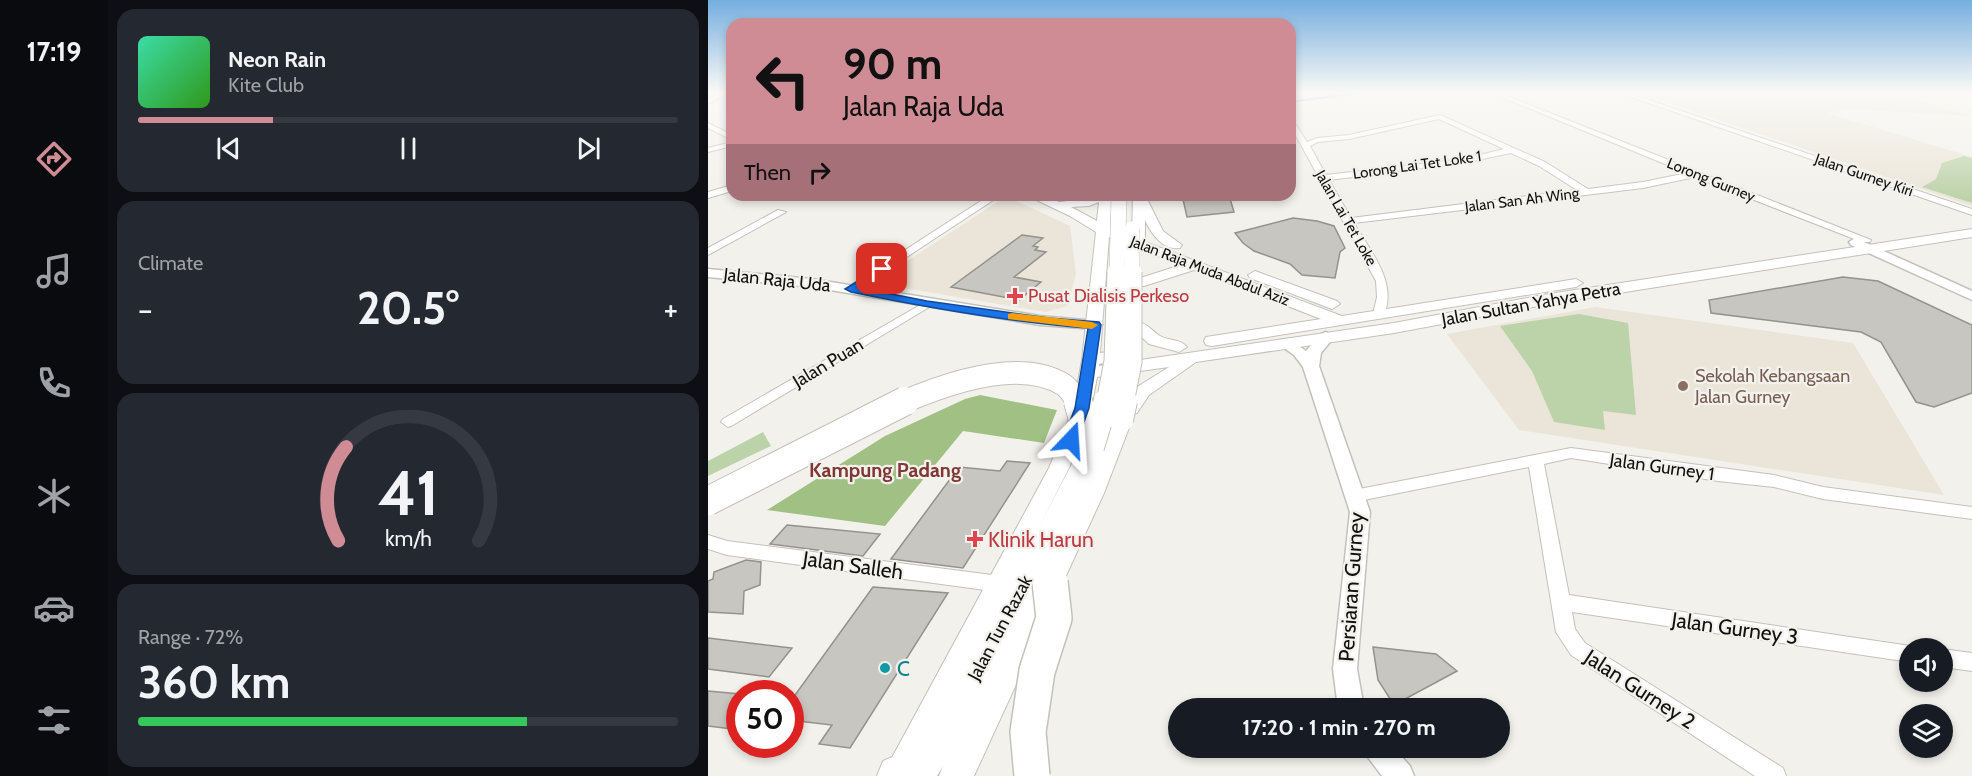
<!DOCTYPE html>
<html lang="en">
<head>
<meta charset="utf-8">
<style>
	body { margin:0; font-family:Cabin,sans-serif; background:#242831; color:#f1f3f6; height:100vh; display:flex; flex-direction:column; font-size:22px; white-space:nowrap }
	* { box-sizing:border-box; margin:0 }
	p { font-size:20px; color:#9ea1a6 }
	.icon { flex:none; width:33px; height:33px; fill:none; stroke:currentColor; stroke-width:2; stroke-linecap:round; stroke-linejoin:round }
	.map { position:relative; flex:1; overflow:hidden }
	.panel { display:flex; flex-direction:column; gap:9px; padding:9px; background:#0d0f14; width:600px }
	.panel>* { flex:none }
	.hud { position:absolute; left:18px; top:18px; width:570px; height:183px; border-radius:18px; box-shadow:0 3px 9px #0003; background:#cf8c95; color:#111; overflow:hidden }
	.fabs { position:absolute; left:1191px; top:638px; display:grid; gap:12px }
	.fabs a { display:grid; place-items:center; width:54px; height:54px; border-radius:50%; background:#171b24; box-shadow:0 3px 9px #0003; font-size:30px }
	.speed { position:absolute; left:18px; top:680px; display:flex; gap:12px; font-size:30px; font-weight:700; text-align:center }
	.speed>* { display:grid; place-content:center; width:78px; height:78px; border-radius:50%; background:#171b24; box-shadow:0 3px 9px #0003; line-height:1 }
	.speed .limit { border:9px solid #d22; background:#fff; color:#111 }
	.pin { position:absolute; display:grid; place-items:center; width:51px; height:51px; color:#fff; margin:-26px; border-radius:12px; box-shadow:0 3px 9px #0006 }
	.me { position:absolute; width:66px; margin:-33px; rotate:20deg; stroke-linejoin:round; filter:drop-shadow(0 0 4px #0008) }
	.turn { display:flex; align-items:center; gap:21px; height:126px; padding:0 18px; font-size:27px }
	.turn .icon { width:78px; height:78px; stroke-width:2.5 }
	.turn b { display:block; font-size:42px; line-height:51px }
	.then { display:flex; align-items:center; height:57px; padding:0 18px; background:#0003; gap:12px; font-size:22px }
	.big { font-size:45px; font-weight:700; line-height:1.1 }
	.panel .card { flex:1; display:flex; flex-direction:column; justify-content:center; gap:9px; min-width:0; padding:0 21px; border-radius:18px; background:#242831 }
	.panel .dial { align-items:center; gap:0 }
	.dial svg { height:156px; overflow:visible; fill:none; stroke:#363941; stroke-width:7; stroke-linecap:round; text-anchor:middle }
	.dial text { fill:#f1f3f6; stroke:none }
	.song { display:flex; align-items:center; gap:18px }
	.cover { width:72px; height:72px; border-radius:9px; background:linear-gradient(135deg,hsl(160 70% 55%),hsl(110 70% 35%)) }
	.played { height:6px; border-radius:3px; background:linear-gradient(90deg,#cf8c95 25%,#363941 25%) }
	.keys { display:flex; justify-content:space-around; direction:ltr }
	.heat { display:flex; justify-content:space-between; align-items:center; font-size:33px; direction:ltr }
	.charge { height:9px; border-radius:4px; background:linear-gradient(90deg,#34c759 72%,#363941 0) }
	.trip { position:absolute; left:460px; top:698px; width:342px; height:60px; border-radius:30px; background:#171b24; box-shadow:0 3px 9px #0003; font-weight:700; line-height:60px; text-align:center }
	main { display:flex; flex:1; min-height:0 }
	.dock { display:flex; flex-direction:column; width:108px; justify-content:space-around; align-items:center; background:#090b0e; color:#9ea1a6 }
	.dock .icon { width:42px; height:42px }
	.dock .current { color:#cf8c95 }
	.dock b { font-size:27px; color:#f1f3f6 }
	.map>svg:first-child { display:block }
	.built { fill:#eae5d8 }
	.green { fill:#bcd2a9 }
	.forest { fill:#a1c184 }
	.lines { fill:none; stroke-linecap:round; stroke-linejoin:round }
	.stream { stroke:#69a6d2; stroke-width:2 }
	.building { fill:#c8c6c0; stroke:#94928c; stroke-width:1.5 }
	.minor-casing { stroke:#c2c1bb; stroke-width:2 }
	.tertiary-casing { stroke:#c2c1bb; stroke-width:3 }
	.secondary-casing { stroke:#c2c1bb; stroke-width:2 }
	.primary-casing { stroke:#c2c1bb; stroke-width:2 }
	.motorway-casing { stroke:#c2c1bb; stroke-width:2 }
	.minor { fill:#fff; fill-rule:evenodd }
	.tertiary { fill:#fff; fill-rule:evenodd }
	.secondary { fill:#fff; fill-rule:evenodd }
	.primary { fill:#fff; fill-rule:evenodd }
	.motorway { fill:#fff; fill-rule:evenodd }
	.primary-bridge-far2-casing { stroke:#c2c1bb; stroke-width:16; stroke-linecap:butt }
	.primary-bridge-far1-casing { stroke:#c2c1bb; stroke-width:21; stroke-linecap:butt }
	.primary-bridge-casing { stroke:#c2c1bb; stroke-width:26; stroke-linecap:butt }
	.motorway-bridge-far2-casing { stroke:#c2c1bb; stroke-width:24; stroke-linecap:butt }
	.motorway-bridge-far1-casing { stroke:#c2c1bb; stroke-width:30; stroke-linecap:butt }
	.motorway-bridge-casing { stroke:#c2c1bb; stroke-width:38; stroke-linecap:butt }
	.primary-bridge-far2 { stroke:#fff; stroke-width:15 }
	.primary-bridge-far1 { stroke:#fff; stroke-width:19 }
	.primary-bridge { stroke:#fff; stroke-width:24 }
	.motorway-bridge-far2 { stroke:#fff; stroke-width:22 }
	.motorway-bridge-far1 { stroke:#fff; stroke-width:28 }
	.motorway-bridge { stroke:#fff; stroke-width:35 }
	.route { fill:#1a73e8; stroke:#114b97; stroke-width:1.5 }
	.slow { fill:#f59e0b }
	.health-dot { fill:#e0444e; stroke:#f3f1eb; stroke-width:2 }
	.education-dot { fill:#8d6e63; stroke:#f3f1eb; stroke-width:2 }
	.culture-dot { fill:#0f9aa8; stroke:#f3f1eb; stroke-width:2 }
	.labels { text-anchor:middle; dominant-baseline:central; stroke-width:4.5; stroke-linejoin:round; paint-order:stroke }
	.far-street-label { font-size:15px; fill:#12110f; stroke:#f3f1eb }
	.street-label { font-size:18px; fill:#12110f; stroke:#f3f1eb }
	.health-label { font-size:18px; fill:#be3a42; stroke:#f3f1eb; text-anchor:start }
	.education-label { font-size:18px; fill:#785e54; stroke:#f3f1eb; text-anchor:start }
	.neighbourhood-label { font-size:20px; font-weight:bold; fill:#7f3835; stroke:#f3f1eb }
	.near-health-label { font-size:21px; fill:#be3a42; stroke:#f3f1eb; text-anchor:start }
	.near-street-label { font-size:21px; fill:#12110f; stroke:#f3f1eb }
	.near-culture-label { font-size:21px; fill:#0d838f; stroke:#f3f1eb; text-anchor:start }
</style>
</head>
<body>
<main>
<nav class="dock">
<b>17:19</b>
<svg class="icon current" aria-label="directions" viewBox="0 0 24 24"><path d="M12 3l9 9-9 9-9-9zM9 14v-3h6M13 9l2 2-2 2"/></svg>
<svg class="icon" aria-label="music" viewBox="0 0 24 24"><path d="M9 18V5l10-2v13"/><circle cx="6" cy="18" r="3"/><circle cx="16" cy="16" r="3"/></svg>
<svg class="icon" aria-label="phone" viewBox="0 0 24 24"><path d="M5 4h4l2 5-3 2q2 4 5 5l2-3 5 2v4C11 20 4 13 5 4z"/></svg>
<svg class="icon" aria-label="climate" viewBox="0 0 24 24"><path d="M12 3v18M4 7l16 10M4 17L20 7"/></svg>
<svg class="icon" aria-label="car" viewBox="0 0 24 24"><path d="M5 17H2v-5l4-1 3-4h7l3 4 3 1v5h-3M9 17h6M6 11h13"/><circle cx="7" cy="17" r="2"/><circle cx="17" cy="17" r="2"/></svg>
<svg class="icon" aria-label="filters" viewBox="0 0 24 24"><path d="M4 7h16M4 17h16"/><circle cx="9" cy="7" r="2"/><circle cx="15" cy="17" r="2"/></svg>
</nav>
<section class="panel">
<div class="card">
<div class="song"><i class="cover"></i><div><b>Neon Rain</b><p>Kite Club</p></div></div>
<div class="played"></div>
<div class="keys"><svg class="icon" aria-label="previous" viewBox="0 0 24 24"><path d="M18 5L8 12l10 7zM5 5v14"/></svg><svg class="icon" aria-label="pause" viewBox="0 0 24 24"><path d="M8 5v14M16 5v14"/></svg><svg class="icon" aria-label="next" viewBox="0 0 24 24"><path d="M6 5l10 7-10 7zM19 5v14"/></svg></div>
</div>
<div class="card"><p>Climate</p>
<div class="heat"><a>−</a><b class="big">20.5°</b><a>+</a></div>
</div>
<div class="card dial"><svg viewBox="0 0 100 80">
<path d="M14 69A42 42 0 1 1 86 69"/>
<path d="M14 69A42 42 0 0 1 18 21" stroke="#cf8c95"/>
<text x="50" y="56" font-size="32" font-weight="700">41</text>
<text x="50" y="72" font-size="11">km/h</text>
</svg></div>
<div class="card"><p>Range · 72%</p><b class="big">360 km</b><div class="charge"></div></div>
</section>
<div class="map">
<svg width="1264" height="776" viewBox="0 0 1264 776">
	<rect width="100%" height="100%" fill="#f3f1eb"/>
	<g class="built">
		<polygon points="955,92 1179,92 1264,116 1142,109 1119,113 1264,157 1264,206 938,95"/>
		<polygon points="298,196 362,226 368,274 359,306 338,312 166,283"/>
		<polygon points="887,307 1145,343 1236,495 811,430 739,334"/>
	</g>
	<g class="green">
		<polygon points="1256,156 1264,158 1264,203 1214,187 1228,179 1234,163"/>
		<polygon points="871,314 920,323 928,415 895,411 897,430 846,422 824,371 792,326"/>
		<polygon points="55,432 63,446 0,476 0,461"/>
	</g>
	<polygon class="forest" points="272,395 349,410 336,443 255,431 177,526 59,510 177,436 257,399"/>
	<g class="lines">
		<polyline class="stream" points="582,102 657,92"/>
	</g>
	<g class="building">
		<polygon points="474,195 521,195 526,212 479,217"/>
		<polygon points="585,218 609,221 626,226 637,248 632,252 627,278 594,275 582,264 546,251 535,243 527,233"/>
		<polygon points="314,235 335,238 325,246 330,247 327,250 338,252 306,277 333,282 311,300 243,287"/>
		<polygon points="1135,277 1170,281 1264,325 1264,393 1226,407 1208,402 1173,342 1153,332 1003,313 1001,300"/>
		<polygon points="299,461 322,463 255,568 183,559 251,467 292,471"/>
		<polygon points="79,525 172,534 155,556 62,544"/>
		<polygon points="38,560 53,562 52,585 36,591 35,614 0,612 0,581 5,579 6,572"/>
		<polygon points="165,587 240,593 142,748 111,744 124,725 82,720 82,702"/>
		<polygon points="0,638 84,648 61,677 0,669"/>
		<polygon points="665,647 728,654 749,671 686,705 670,680"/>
		<polygon points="0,691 32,694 32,719 24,729 0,726"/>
	</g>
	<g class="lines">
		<g class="minor-casing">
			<g id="minor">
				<polygon points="15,92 22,92 0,104 0,99"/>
				<path d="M 781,92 L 789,92 L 1163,240 L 1162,242 L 1154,242 L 987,177 L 935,188 L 646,223 C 662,251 691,283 675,317 L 667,317 L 665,314 L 669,297 L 668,281 L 582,125 L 588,125 L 599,142 L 609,138 L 641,135 L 732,115 L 837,162 L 880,189 L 935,182 L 979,173 ZM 731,119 L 796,149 L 755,159 L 618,175 L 602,146 L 610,142 L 641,139 ZM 803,153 L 831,166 L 869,190 L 643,218 L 621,180 L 755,163 Z"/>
				<polygon points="909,92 917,92 1264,209 1264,215"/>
				<polygon points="0,123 24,135 24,140 0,128"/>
				<polygon points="24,142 24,146 0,152 0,148"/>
				<polygon points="24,185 24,191 0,198 0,192"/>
				<polygon points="282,195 293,195 147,291 139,291 137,289"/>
				<polygon points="70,210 78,212 0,255 0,248"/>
				<polygon points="219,301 223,302 225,304 223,306 25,425 20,427 13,422 15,419"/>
				<polygon points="863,448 1066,475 1115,487 1264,507 1264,519 1115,499 1066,487 1010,481 863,458 836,464 861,595 1209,647 1202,648 1202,662 864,612 867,629 877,643 1075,768 1078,776 1047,776 863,655 848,632 821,467 646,502 640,500 638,496 640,492 646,490"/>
				<polygon points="0,535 19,541 292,576 298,579 301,584 298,589 292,592 19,555 0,549"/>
				<polygon points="1234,649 1264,653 1264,671 1234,667"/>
			</g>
		</g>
		<g class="tertiary-casing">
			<g id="tertiary">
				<polygon points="1147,238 1264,291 1264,300 1143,245 1141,242"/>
				<polygon points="0,269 104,279 332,316 387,321 394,325 387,329 332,325 104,287 0,277"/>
				<polygon points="618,332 626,337 613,353 611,366 662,512 649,669 656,708 630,708 625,669 642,512 595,367 586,355 569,343 572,340 582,340 598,351 613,334"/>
				<polygon points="655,747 685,747 702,766 706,776 674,776 659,756"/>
			</g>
		</g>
		<g class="secondary-casing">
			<g id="secondary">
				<path d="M 318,195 L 334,195 L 351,202 L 379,199 L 386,195 L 404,195 L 402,229 L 424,237 L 425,195 L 437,195 L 455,231 L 474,245 L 472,248 C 455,251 443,233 437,220 L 437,242 L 634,316 L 868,279 L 875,283 L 868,287 L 504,346 L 498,345 L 496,341 L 498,337 L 613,319 L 486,270 L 436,286 L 426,286 L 424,283 L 426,280 L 473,265 L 434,250 L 425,250 L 423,246 L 401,237 L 392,353 L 420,349 L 426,350 L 428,354 L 426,358 L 391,364 L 391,366 L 686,323 L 841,294 L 1264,229 L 1264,237 L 841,304 L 686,333 L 488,362 L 441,395 L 429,413 L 422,415 L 415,413 L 413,409 L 429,387 L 461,367 L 389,377 L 383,409 L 361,468 L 205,776 L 174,776 L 341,468 L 365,409 L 374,360 L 388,232 L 362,216 ZM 391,202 L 389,221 L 363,207 L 381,206 Z"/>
				<polygon points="547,271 629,301 632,304 624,309 619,307 542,278 540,275"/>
				<path d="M 431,322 C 440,324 444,331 452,336 C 461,341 473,339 479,347 L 471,352 L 441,344 L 423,327 Z"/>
			</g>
		</g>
		<g class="primary-casing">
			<polygon id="primary" points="413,412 421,415 424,420 396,493 266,776 231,776 235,766 229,776 193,776 268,646 376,441 384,439 393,442 405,415"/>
		</g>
		<g class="motorway-casing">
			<polygon id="motorway" points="189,755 203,761 209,776 169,776 175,761"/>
		</g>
		<use href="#minor" class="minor"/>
		<use href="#tertiary" class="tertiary"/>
		<use href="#secondary" class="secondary"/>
		<use href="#primary" class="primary"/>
		<use href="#motorway" class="motorway"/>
		<g class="primary-bridge-far2-casing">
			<g id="primary-bridge-far2">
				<polyline points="424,229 424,273"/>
				<polyline points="409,273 411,195"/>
			</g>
		</g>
		<g class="primary-bridge-far1-casing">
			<g id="primary-bridge-far1">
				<polyline points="398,403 406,361 409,272"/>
				<polyline points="416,403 424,362 424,272"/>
			</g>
		</g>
		<g class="primary-bridge-casing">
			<g id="primary-bridge">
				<polyline points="413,420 417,401"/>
				<polyline points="384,447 398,401"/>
			</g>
		</g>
		<g class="motorway-bridge-far2-casing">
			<path id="motorway-bridge-far2" d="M 193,403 C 237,384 312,357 356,385 C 362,389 366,397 371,403"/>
		</g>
		<g class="motorway-bridge-far1-casing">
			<g id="motorway-bridge-far1">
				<polyline points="370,401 377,427"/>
				<polyline points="0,501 197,401"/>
			</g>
		</g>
		<g class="motorway-bridge-casing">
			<polyline id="motorway-bridge" points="324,776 320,732 329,671 346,618 342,582"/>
		</g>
		<use href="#primary-bridge-far2" class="primary-bridge-far2"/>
		<use href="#primary-bridge-far1" class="primary-bridge-far1"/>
		<use href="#primary-bridge" class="primary-bridge"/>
		<use href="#motorway-bridge-far2" class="motorway-bridge-far2"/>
		<use href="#motorway-bridge-far1" class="motorway-bridge-far1"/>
		<use href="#motorway-bridge" class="motorway-bridge"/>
	</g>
	<linearGradient id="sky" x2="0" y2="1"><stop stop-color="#75aedf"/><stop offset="0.46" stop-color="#faf9f6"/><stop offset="1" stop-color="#faf9f6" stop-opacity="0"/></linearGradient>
	<rect width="1264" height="200" fill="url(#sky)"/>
	<path class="route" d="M 174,266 L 178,267 L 178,271 L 153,288 L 219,301 L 341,318 L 391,322 L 393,325 L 381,408 L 368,444 L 363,445 L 355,440 L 367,408 L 380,328 C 300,322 221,308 143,292 L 137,289 Z"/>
	<polygon class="slow" points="304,313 384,322 390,325 384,329 300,319 300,314"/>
	<g class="health-dot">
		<path d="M304 287h6v6h6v6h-6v6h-6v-6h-6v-6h6z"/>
		<path d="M264 530h6v6h6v6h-6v6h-6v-6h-6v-6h6z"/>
	</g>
	<circle class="education-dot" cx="975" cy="386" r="6"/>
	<circle class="culture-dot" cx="177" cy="668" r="6"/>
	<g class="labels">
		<g class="far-street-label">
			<text transform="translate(709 165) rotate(-8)">Lorong Lai Tet Loke 1</text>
			<text transform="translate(1156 175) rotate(19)">Jalan Gurney Kiri</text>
			<text transform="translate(1003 180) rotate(22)">Lorong Gurney</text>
			<text transform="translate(814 200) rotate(-7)">Jalan San Ah Wing</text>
			<text transform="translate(638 218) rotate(60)">Jalan Lai Tet Loke</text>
			<text transform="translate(502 271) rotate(21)">Jalan Raja Muda Abdul Aziz</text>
		</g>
		<g class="street-label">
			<text transform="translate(69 280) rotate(6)">Jalan Raja Uda</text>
			<text transform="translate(823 304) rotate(-10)">Jalan Sultan Yahya Petra</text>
			<text transform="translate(120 363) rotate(-31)">Jalan Puan</text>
			<text transform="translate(954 467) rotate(8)">Jalan Gurney 1</text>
			<text transform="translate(292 628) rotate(-62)">Jalan Tun Razak</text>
		</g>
		<g class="health-label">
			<text x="320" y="296">Pusat Dialisis Perkeso</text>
		</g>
		<g class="education-label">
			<text x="987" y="376">Sekolah Kebangsaan<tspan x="987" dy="21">Jalan Gurney</tspan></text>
		</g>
		<g class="neighbourhood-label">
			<text x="177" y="470">Kampung Padang</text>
		</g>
		<g class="near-health-label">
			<text x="280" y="539">Klinik Harun</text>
		</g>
		<g class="near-street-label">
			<text transform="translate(145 565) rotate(8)">Jalan Salleh</text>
			<text transform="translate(643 587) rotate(-86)">Persiaran Gurney</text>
			<text transform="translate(1027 628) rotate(8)">Jalan Gurney 3</text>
			<text transform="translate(932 689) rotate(33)">Jalan Gurney 2</text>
		</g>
		<g class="near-culture-label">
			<text x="189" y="668">C</text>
		</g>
	</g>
</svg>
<div class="fabs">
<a><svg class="icon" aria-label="sound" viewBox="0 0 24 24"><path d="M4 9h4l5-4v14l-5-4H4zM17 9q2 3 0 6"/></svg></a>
<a><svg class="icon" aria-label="layers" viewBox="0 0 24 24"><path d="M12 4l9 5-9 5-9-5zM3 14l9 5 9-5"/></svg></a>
</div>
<div class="speed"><div class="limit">50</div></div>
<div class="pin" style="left:174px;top:269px;background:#d93025"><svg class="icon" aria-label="arrive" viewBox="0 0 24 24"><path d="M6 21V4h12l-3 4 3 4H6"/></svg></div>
<svg class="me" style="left:363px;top:440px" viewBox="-20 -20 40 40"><path d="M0-17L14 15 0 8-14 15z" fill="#1a73e8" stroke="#fff" stroke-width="4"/></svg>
<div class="trip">17:20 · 1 min · 270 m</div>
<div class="hud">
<div class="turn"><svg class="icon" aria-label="left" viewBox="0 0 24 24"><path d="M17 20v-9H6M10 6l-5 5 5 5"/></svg><div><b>90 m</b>Jalan Raja Uda</div></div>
<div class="then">Then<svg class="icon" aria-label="right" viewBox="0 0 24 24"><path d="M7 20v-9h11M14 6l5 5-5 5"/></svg></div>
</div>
</div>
</main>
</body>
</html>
